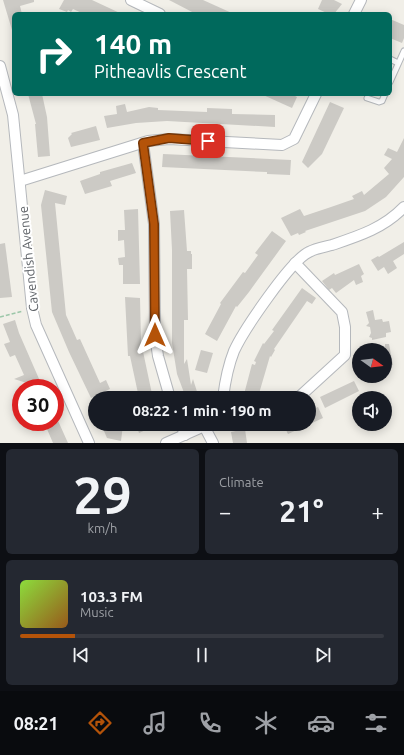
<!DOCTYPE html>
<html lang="en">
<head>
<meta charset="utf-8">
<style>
	body { margin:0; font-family:Ubuntu,sans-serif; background:#242831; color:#f1f3f6; height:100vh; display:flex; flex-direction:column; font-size:15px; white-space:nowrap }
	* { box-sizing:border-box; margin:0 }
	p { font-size:13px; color:#9ea1a6 }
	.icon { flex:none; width:22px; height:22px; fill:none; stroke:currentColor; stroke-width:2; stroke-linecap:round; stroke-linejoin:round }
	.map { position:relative; height:443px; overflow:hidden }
	.sheet { display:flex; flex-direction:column; gap:6px; padding:6px; background:#0d0f14; flex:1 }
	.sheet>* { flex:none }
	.hud { position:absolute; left:12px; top:12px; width:380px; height:84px; border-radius:6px; box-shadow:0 2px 10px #0003; background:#00695c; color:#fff; overflow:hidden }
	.needle { width:26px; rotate:105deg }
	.buttons { position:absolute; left:352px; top:343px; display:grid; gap:8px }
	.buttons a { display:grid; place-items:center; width:40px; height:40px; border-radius:50%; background:#171b24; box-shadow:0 2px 10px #0003; font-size:20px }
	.speed { position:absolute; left:12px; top:379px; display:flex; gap:8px; font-size:20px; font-weight:700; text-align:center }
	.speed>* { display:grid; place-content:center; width:52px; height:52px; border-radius:50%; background:#171b24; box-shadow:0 2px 10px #0003; line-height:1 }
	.speed .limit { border:6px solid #d22; background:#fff; color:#111 }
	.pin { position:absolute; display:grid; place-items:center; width:34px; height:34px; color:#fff; margin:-17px; border-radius:8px; box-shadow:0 2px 6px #0006 }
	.me { position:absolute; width:44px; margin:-22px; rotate:0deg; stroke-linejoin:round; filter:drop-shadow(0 0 3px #0008) }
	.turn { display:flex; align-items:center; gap:14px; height:84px; padding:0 16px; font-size:18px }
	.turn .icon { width:52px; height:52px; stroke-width:2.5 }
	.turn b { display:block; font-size:28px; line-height:34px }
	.big { font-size:30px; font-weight:700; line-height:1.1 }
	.sheet .widget { flex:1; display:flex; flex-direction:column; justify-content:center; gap:6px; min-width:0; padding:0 14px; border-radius:6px; background:#242831 }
	.sheet .dial { align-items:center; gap:0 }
	.dial b { font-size:52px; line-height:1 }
	.song { display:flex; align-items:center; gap:12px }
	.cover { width:48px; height:48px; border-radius:6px; background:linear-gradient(135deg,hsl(90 70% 55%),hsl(30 70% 35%)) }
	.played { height:4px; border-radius:2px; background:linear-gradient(90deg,#b45309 15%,#363941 15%) }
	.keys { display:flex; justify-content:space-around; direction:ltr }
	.heat { display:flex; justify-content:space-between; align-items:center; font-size:22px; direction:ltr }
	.sheet .tiles { flex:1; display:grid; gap:6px; grid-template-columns:1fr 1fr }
	.widget:last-child { grid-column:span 2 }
	.trip { position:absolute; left:88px; top:391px; width:228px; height:40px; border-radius:20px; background:#171b24; box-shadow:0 2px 10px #0003; font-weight:700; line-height:40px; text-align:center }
	.tab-bar { display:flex; height:64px; justify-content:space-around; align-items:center; background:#090b0e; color:#9ea1a6 }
	.tab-bar .icon { width:28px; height:28px }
	.tab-bar .active { color:#b45309 }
	.tab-bar b { font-size:18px; color:#f1f3f6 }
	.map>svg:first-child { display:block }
	.building { fill:#cccac5 }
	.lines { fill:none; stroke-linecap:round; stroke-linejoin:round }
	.lane-casing { stroke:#b5b8bc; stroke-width:7 }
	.street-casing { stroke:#b5b8bc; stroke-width:12 }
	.path { stroke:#9cc7a9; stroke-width:1.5; stroke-dasharray:4 2; stroke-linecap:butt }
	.lane { stroke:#fff; stroke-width:5 }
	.street { stroke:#fff; stroke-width:10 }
	.route-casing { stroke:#753606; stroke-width:10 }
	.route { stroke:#b45309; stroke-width:7 }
	.labels { text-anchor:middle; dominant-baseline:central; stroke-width:4; stroke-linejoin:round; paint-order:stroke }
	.street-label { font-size:13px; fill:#5f6368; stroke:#fff }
</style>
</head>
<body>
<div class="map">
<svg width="404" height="443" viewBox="0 0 404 443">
	<rect width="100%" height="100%" fill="#f1efe8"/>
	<g class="building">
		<polygon points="3,0 34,0 34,2 20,6 22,14 14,14 14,30 12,30"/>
		<polygon points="64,0 92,0 122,14 84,14 73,9 71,12 68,10 67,12 59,9"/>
		<polygon points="169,0 203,0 234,14 196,14"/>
		<polygon points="322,0 334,0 342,4 334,14 329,14 318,9"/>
		<polygon points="390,19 404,25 404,38 402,43 390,38"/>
		<polygon points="28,94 42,94 47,117 50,156 38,157 35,124 36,124"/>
		<polygon points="261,94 291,94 297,97 292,108"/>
		<polygon points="330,102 344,108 322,154 308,168 302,162"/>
		<polygon points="125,104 127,112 149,107 158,108 158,110 207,112 207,108 232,109 232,114 275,115 275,127 167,121 136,123 107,128 104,116 117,114 116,106"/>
		<polygon points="96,126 100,140 71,147 68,138 72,134 71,133"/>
		<polygon points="404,138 404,177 386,197 365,211 305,231 306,232 299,235 298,233 291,236 281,218 300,209 304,216 331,207 354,199 352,196 362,191 364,195 389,174 384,168 392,159 384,155 388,148 397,152"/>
		<polygon points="163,154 291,160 290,175 267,174 267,172 162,167"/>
		<polygon points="132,163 136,173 110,181 112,186 85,194 80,181 100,174 100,172"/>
		<polygon points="45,190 67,196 65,205 55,203 66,315 77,340 80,339 100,383 106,380 110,389 91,398 69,352 52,312 41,205"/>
		<polygon points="138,209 140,284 123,284 123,265 119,265 118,258 125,257 124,240 118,241 118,230 125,230 124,210"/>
		<polygon points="184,210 187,251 191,251 191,254 192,254 192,269 187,269 188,320 184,320 184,364 187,359 191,385 193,379 199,398 186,398 177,374 172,343 172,250 170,211"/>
		<polygon points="272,231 286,241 249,292 237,307 236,306 217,341 205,334 221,304 220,303 243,272 245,273 258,255 255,253"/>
		<polygon points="404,242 404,254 393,261 397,268 388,274 384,267 378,271 371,260 378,256 379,257"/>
		<polygon points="5,243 12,297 0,298 0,244"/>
		<polygon points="359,264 364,274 361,276 363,282 356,285 354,280 336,293 332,288 329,290 322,281 334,273 335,275"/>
		<polygon points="302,288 316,298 312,304 307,301 274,349 275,350 271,357 270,356 258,397 254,396 253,398 243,398 252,364 255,365 256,362 254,361 263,343 264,344 274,331 272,330"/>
		<polygon points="125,297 140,298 141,342 152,394 139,398 130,356 128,356"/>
		<polygon points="373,310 375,320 382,319 383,322 389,321 391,332 386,333 386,337 372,340 372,338 369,337 371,333 370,327 366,326 369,323 366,312"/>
		<polygon points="15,320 19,333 43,388 14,379 24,375 15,355 10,357 4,344 10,342 3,324"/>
		<polygon points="385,344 389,344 393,365 385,367"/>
		<polygon points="201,350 213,353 207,373 195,370"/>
		<polygon points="354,381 359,391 325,408 320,397"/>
		<polygon points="318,407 323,418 288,434 283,424 309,424 309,411"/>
		<polygon points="55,414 68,443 53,443 44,422 55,422"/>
		<polygon points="101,424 123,425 121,441 107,438"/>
		<polygon points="136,424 159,424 139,433"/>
		<polygon points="245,429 247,443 233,443 231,432"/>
	</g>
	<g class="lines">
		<g class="lane-casing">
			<g id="lane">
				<polyline points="390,59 398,63"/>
				<polyline points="390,82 404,51"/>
				<polyline points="367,98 379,102 382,101 385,94"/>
			</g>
		</g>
		<g class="street-casing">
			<g id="street">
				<polyline points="131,0 160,14"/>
				<polyline points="354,14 361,0"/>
				<polyline points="0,66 13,115 32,308 36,325 89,443"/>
				<polyline points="143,143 154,224 155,335 158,356 170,398"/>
				<polyline points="20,181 148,141 169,139 282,145 294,139 316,94"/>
				<polyline points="295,263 342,312 345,327 345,355 298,398"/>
				<path d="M 223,398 C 225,382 228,366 234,351 C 243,331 291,260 309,252 C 316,248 324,247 332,245 C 359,236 384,228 404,207"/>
				<polyline points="181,424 185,435"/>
				<polyline points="204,426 213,443"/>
				<polyline points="166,443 209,424"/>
			</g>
		</g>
		<polyline class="path" points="0,317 23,311"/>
		<use href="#lane" class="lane"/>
		<use href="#street" class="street"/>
	</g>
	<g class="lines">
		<g class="route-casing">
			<polyline id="route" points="155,335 154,224 143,143 169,138 208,141"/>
		</g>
		<use href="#route" class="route"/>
	</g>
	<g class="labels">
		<g class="street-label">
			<text transform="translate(28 259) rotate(-96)">Cavendish Avenue</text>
		</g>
	</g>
</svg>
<div class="buttons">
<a><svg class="needle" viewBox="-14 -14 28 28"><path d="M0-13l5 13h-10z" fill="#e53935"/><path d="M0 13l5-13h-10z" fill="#9ea1a6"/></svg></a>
<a><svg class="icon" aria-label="sound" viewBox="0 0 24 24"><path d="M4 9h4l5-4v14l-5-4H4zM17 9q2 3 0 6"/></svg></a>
</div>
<div class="speed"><div class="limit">30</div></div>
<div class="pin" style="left:208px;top:141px;background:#d93025"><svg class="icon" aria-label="arrive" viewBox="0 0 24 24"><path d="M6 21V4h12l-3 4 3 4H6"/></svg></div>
<svg class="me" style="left:155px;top:335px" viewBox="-20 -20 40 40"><path d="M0-17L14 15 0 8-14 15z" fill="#b45309" stroke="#fff" stroke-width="4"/></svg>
<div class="trip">08:22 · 1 min · 190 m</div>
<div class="hud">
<div class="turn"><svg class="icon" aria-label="right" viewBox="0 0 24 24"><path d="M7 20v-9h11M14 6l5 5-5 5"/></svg><div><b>140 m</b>Pitheavlis Crescent</div></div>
</div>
</div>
<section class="sheet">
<div class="tiles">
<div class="widget dial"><b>29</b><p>km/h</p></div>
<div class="widget"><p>Climate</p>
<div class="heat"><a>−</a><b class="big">21°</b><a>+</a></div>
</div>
<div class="widget">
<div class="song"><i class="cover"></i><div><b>103.3 FM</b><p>Music</p></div></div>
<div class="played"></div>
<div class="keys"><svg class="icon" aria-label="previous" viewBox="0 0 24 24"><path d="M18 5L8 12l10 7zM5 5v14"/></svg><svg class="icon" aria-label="pause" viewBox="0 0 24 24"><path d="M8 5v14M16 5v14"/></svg><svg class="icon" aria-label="next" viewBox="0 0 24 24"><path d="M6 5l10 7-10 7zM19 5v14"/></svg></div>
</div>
</div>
</section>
<nav class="tab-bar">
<b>08:21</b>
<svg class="icon active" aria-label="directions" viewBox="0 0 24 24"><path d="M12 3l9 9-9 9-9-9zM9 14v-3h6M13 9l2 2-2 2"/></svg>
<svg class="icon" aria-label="music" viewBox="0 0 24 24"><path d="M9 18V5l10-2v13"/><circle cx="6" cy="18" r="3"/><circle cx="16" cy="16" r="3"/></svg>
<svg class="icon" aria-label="phone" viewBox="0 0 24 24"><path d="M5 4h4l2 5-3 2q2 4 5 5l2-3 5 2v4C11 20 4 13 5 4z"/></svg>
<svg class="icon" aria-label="climate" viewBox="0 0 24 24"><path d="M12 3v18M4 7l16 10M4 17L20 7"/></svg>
<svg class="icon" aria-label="car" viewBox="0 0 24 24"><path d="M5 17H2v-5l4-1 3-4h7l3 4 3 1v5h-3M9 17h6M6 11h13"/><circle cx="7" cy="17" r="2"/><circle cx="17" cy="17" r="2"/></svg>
<svg class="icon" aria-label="filters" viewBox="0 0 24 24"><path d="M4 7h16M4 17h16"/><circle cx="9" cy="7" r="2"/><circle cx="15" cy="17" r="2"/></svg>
</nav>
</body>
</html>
